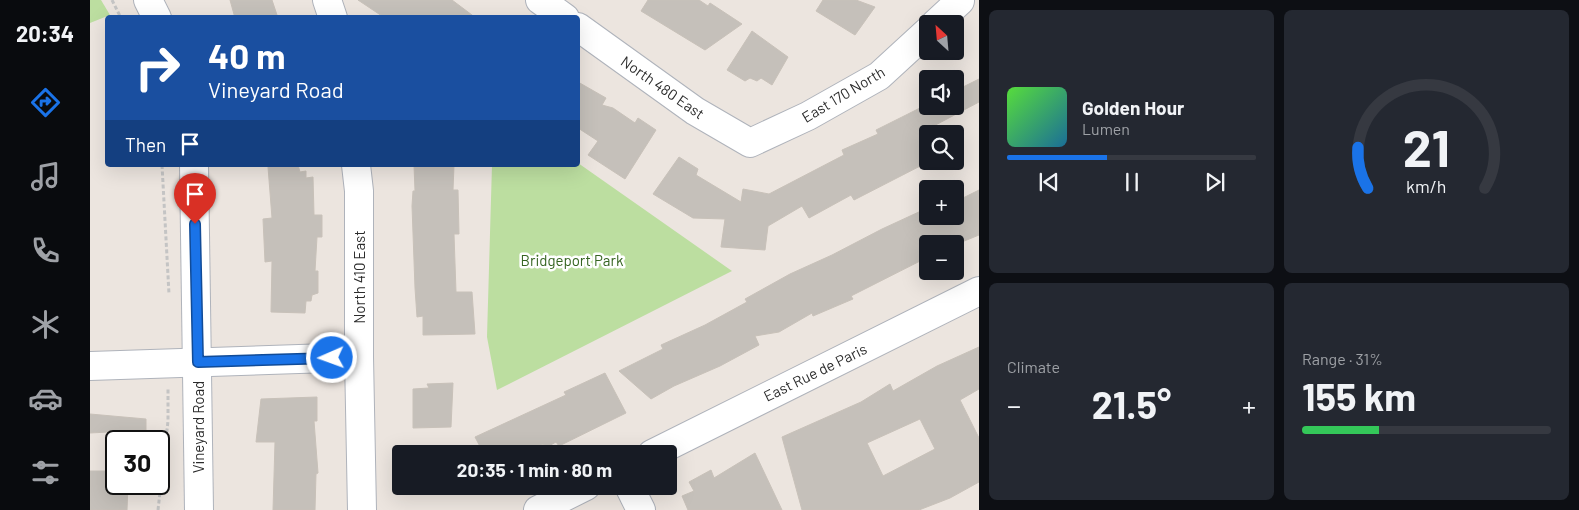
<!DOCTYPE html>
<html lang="en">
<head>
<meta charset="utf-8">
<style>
	body { margin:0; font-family:Barlow,sans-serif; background:#242831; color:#f1f3f6; height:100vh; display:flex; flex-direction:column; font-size:19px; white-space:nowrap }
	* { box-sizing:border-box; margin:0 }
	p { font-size:16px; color:#9ea1a6 }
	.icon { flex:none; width:28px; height:28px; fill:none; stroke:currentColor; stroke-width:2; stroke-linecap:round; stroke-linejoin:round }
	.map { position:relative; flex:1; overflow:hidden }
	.side { display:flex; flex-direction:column; gap:10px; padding:10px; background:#0d0f14; width:600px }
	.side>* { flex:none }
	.banner { position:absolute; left:15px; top:15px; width:475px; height:152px; border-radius:5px; box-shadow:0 5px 20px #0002; background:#1a4fa0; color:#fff; overflow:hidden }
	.needle { width:32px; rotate:334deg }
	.fabs { position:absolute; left:829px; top:15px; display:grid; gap:10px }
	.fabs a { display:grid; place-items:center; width:45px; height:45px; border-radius:5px; background:#171b24; box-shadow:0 5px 20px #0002; font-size:25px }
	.speed { position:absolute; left:15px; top:430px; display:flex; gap:10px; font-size:25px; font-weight:700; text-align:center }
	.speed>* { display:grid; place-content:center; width:65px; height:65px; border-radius:50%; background:#171b24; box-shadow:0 5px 20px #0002; line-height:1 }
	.speed .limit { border:2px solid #111; border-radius:8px; background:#fff; color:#111 }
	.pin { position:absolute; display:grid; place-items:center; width:42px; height:42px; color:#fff; margin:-51px -21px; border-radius:50% 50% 50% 0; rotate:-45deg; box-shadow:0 0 5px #0007 }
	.pin .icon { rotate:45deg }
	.me { position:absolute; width:55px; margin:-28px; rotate:268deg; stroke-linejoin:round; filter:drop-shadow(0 0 4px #0008) }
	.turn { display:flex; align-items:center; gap:18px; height:105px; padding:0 20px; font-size:22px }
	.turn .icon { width:65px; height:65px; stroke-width:2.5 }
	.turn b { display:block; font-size:35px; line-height:42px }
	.then { display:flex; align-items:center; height:48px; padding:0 20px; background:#0003; gap:10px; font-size:19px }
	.big { font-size:38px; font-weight:700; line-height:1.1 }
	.side .card { flex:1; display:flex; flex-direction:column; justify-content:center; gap:8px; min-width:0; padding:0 18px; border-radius:8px; background:#242831 }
	.side .dial { align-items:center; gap:0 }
	.dial svg { height:130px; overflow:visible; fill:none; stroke:#363941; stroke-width:7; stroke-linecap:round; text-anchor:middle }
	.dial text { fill:#f1f3f6; stroke:none }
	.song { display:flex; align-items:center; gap:15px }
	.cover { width:60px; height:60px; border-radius:8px; background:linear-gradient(135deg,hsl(110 70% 55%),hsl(200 70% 35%)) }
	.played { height:5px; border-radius:2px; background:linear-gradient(90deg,#1a73e8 40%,#363941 40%) }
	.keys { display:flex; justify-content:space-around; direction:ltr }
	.heat { display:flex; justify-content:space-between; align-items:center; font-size:28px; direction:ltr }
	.charge { height:8px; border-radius:4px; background:linear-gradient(90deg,#34c759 31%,#363941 0) }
	.side .tiles { flex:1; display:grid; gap:10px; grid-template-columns:repeat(2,1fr) }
	.trip { position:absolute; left:302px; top:445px; width:285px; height:50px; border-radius:5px; background:#171b24; box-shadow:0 5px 20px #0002; font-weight:700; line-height:50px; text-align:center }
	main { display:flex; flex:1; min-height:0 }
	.menu { display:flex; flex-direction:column; width:90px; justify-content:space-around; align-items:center; background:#090b0e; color:#9ea1a6 }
	.menu .icon { width:35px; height:35px }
	.menu .current { color:#1a73e8 }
	.menu b { font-size:22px; color:#f1f3f6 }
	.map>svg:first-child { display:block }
	.green { fill:#bcdea0 }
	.building { fill:#c5c0ba; stroke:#c8c1b9; fill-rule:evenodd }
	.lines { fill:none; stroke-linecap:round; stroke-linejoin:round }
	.minor-casing { stroke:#afb3bb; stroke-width:30 }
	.path { stroke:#c4c4c4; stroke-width:3; stroke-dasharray:4 2.5; stroke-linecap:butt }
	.minor { stroke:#fff; stroke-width:28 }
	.route-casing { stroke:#114b97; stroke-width:12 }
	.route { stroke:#1a73e8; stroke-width:9 }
	.labels { text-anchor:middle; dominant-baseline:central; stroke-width:5; stroke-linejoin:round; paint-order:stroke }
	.street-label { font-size:15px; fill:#2c2c2c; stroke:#fff }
	.park-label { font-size:15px; fill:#356420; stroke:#fff }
</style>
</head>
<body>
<main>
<nav class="menu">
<b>20:34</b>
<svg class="icon current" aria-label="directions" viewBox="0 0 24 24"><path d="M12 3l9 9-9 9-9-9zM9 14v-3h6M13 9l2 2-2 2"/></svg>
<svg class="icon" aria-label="music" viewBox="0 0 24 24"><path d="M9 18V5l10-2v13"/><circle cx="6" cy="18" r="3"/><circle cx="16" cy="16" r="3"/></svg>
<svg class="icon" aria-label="phone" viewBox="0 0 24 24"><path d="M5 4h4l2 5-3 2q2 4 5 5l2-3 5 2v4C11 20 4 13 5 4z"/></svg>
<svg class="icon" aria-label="climate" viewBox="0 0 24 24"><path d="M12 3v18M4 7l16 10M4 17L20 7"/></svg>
<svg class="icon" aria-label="car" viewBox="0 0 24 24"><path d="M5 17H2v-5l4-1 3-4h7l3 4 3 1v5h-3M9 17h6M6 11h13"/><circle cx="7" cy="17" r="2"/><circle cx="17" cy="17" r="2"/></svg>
<svg class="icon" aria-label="filters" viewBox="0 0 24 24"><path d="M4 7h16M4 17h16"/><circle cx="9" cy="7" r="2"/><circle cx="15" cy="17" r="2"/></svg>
</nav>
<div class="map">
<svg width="889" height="510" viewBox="0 0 889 510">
	<rect width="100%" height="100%" fill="#ece5df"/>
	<g class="green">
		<polygon points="0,0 11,0 20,15 0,23"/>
		<polygon points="488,163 642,271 407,390 397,337 402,165 488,165"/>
	</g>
	<g class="building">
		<polygon points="140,0 182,0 188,18 145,18"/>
		<polygon points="268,0 362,0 386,18 295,18"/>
		<polygon points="558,0 609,0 618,6 620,3 652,24 615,50 551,11"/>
		<polygon points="733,0 766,0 785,7 765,35 726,11"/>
		<polygon points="662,31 698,57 682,85 671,78 667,81 660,78 655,81 637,70"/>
		<polygon points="889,79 889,102 838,129 838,162 764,200 761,195 719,218 712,206 678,226 675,250 631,247 635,219 603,218 563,194 589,157 608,169 606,175 651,202 653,189 679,194 754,155 752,150 788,134 786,130 838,104 838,106 865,106 865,91"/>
		<polygon points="488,82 516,98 512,105 523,108 545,123 548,118 566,130 535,179 498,155 508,141 488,128"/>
		<polygon points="189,165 208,165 210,172 216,171 216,178 223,177 224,215 232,215 232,237 227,237 225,271 228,271 228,293 222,295 221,301 216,301 215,313 181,312 182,261 175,262 173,219 182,218 178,167"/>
		<polygon points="324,165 364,165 363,190 368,190 369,234 364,234 366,292 382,292 385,334 333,335 333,316 327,317 325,288 322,206 323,191 325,191"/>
		<polygon points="889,190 889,235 867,244 838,244 838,257 761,296 763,299 723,316 722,313 689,332 665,336 669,345 630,366 584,386 561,399 529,371 573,349 571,345 615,325 657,302 655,299 700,274 742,255 792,229 831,211 834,216 865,216 865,202"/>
		<path d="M 889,347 L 889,389 L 870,400 L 889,438 L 889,482 L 860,498 L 829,510 L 712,510 L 692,437 L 771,402 L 800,384 L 803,391 L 847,366 ZM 830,419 L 845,449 L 793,476 L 777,443 Z"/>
		<polygon points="515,373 536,413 469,446 466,442 457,447 453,444 437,454 394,454 385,437 476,395 474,392"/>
		<polygon points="363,383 361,427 323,428 323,389 339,388 337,384"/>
		<polygon points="227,397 227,421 224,421 228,473 226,474 225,510 183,510 185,442 166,442 171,399"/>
		<polygon points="0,414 56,419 56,430 0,433"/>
		<polygon points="665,453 692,510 598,510 592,496 604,491 599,482 621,470 624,478"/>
		<polygon points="0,471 26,471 26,484 38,484 37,510 0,510"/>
	</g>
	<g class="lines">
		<g class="minor-casing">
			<g id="minor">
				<polyline points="58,0 67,18"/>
				<polyline points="237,0 243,18"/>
				<polyline points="450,0 475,18"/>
				<polyline points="845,24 870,1"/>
				<polyline points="488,27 605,111 660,143 718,116 789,76 838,31"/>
				<polyline points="104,165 109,510"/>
				<polyline points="266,165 269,191 269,357 272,510"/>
				<polyline points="0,366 269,357"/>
				<polyline points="562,454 889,291"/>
				<polyline points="539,486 551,510"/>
				<polyline points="448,510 496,486"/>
			</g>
		</g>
		<g class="path">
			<polyline points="22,0 31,18"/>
			<polyline points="72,165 79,294"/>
			<polyline points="68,510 78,421 78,388"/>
		</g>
		<use href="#minor" class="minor"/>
	</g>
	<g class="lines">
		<g class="route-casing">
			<polyline id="route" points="105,224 108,362 242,358"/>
		</g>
		<use href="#route" class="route"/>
	</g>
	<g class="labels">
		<g class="street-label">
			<text transform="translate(573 87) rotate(35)">North 480 East</text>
			<text transform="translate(753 94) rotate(-31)">East 170 North</text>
			<text transform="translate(269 277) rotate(-90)">North 410 East</text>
			<text transform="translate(725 372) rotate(-26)">East Rue de Paris</text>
			<text transform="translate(108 427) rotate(-90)">Vineyard Road</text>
		</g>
		<g class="park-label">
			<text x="482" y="260">Bridgeport Park</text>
		</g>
	</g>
</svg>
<div class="fabs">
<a><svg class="needle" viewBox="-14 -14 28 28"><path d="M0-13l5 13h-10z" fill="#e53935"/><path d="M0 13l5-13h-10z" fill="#9ea1a6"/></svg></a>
<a><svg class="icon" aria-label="sound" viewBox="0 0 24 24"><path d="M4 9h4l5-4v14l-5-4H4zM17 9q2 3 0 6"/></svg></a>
<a><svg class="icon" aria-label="search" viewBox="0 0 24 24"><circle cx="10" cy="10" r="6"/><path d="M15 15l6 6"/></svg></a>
<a>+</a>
<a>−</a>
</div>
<div class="speed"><div class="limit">30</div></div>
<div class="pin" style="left:105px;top:224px;background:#d93025"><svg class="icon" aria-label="arrive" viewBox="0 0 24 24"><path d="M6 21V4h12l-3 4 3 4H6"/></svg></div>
<svg class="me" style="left:242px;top:358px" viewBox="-20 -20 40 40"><circle r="17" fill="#1a73e8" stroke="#fff" stroke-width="3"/><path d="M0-11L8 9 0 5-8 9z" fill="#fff"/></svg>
<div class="trip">20:35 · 1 min · 80 m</div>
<div class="banner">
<div class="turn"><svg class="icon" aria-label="right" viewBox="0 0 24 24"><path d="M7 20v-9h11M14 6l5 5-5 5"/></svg><div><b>40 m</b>Vineyard Road</div></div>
<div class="then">Then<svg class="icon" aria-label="arrive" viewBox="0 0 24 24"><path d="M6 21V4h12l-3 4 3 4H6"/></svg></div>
</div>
</div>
<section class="side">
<div class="tiles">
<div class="card">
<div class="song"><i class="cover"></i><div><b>Golden Hour</b><p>Lumen</p></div></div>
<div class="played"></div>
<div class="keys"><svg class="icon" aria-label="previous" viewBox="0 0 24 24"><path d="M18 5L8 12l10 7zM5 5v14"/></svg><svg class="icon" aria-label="pause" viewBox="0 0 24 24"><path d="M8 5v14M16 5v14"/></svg><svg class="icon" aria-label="next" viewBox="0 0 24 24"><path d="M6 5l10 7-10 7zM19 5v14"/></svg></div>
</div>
<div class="card dial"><svg viewBox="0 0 100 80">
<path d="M14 69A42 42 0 1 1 86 69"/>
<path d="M14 69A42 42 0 0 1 8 44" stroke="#1a73e8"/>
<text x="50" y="56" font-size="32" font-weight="700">21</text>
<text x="50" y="72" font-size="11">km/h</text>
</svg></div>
<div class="card"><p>Climate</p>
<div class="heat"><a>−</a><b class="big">21.5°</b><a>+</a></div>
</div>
<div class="card"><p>Range · 31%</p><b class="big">155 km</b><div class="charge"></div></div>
</div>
</section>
</main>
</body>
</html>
